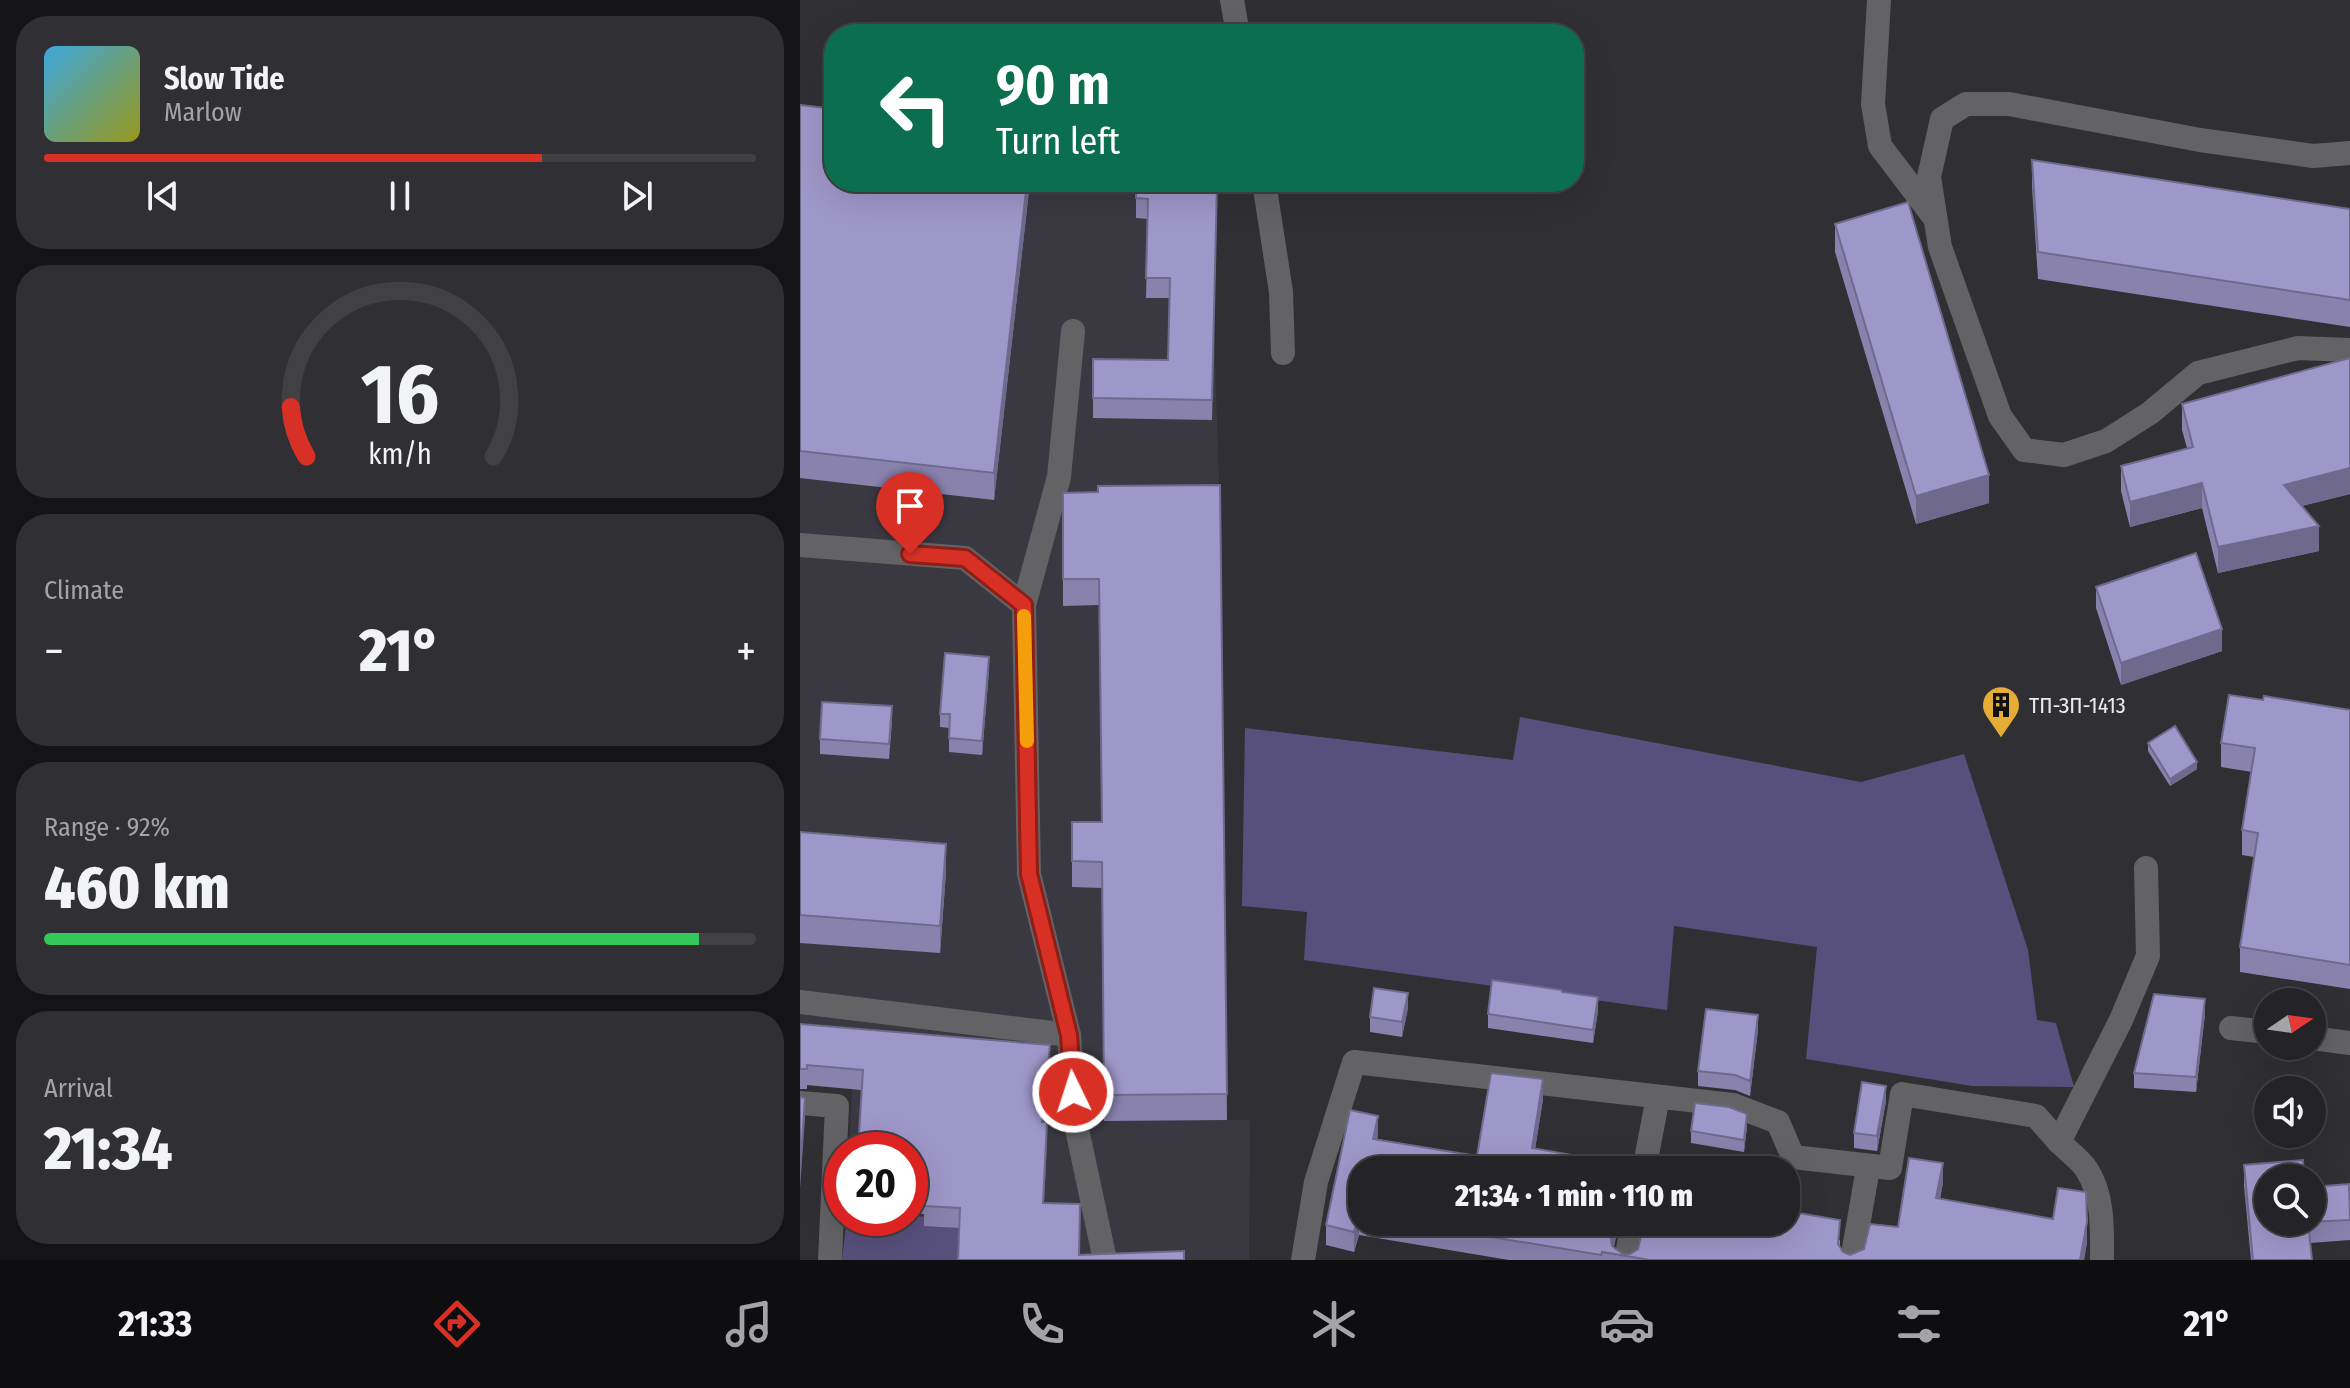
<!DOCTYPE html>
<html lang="en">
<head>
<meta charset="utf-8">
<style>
	body { margin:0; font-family:"Fira Sans Condensed",sans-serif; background:#302f33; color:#f1f3f6; height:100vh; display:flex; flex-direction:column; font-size:30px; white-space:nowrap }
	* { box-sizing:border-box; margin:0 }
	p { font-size:26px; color:#a3a4a7 }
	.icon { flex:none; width:44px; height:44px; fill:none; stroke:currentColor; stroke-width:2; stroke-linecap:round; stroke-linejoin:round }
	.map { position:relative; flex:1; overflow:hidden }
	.details { display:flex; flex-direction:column; gap:16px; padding:16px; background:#141315; width:800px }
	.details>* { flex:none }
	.hud { position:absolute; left:24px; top:24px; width:760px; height:168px; border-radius:32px; box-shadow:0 8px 32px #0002,0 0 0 2px #414044; background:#0b6e4f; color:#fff; overflow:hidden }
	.needle { width:52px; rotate:77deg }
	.buttons { position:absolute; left:1454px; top:988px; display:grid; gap:16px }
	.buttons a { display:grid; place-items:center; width:72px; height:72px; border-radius:50%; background:#242327; box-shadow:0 8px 32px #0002,0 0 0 2px #414044; font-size:40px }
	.speed { position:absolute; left:24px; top:1132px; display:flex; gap:16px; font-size:40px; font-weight:700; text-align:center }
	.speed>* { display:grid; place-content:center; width:104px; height:104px; border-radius:50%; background:#242327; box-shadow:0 8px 32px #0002,0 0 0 2px #414044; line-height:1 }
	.speed .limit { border:12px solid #d22; background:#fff; color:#111 }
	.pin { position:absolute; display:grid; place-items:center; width:68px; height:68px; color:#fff; margin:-82px -34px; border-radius:50% 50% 50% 0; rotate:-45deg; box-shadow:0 0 8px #0007 }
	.pin .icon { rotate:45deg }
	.me { position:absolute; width:88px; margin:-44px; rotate:356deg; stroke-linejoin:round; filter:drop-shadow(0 0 6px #0008) }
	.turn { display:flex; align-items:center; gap:28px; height:168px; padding:0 40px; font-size:36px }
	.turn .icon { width:104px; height:104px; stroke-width:2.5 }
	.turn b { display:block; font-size:56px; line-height:68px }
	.big { font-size:60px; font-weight:800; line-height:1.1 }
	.details .widget { flex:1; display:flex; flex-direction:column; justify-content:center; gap:12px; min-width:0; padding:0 28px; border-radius:32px; background:#302f33 }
	.details .dial { align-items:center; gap:0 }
	.dial svg { height:208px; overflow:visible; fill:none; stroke:#414044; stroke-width:7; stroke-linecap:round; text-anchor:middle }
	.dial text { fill:#f1f3f6; stroke:none }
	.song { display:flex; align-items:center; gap:24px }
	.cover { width:96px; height:96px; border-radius:12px; background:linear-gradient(135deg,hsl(200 70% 55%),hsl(60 70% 35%)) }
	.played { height:8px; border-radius:4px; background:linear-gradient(90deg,#d93025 70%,#414044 70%) }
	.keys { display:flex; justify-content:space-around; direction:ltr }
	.heat { display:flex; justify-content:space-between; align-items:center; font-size:44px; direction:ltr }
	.charge { height:12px; border-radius:6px; background:linear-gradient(90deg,#34c759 92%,#414044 0) }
	.trip { position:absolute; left:548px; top:1156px; width:452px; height:80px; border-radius:32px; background:#242327; box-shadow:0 8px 32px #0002,0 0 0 2px #414044; font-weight:800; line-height:80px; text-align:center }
	.menu { display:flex; height:128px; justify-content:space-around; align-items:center; background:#0e0e10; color:#a3a4a7 }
	.menu .icon { width:56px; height:56px }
	.menu .on { color:#d93025 }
	.menu b { font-size:36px; color:#f1f3f6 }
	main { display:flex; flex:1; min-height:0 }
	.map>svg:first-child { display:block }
	.built { fill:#3a3942 }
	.green { fill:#57507c }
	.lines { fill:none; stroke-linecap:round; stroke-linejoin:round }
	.minor { stroke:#636365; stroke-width:24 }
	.wall { fill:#8882ad }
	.shaded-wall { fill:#6f6a8d }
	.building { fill:#9e97c9; stroke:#6f6a8d; stroke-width:2 }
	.route-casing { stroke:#8d1f18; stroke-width:20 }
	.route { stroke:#d93025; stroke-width:14 }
	.slow { stroke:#f59e0b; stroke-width:14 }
	.labels { text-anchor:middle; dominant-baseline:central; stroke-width:8; stroke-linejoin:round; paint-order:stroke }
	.poi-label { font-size:22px; fill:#ebebee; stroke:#302f34; text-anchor:start }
</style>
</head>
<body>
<main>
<section class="details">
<div class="widget">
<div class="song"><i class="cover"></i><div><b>Slow Tide</b><p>Marlow</p></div></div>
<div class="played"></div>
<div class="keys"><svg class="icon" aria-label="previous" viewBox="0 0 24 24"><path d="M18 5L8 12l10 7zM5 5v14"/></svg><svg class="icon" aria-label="pause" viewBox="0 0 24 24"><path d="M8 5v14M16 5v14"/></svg><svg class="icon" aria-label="next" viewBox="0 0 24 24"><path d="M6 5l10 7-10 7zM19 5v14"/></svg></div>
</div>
<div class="widget dial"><svg viewBox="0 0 100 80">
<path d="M14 69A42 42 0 1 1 86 69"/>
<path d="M14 69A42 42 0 0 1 8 50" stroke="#d93025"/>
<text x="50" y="56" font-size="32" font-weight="700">16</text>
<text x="50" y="72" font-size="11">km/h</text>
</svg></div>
<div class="widget"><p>Climate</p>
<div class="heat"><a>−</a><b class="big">21°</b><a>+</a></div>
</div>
<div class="widget"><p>Range · 92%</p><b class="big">460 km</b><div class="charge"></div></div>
<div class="widget"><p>Arrival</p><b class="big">21:34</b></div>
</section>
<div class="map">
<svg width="1550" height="1260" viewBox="0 0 1550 1260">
	<rect width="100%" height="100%" fill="#302f34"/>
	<polygon class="built" points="0,119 34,182 417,182 414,329 420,511 427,1120 450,1120 449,1260 44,1260 46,1218 110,1218 110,1150 49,1150 52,1089 0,1085"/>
	<g class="green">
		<polygon points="720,717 1061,782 1164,754 1228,950 1237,1020 1256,1023 1274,1087 1172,1086 1006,1059 1017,947 874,926 867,1010 504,960 507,912 442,906 445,728 713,760"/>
		<polygon points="110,1216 218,1222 244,1260 42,1260 46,1224 50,1218 110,1218"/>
	</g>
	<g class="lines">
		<g class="minor">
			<polyline points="432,0 438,34"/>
			<polyline points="1079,0 1073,104 1080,146 1134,217"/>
			<polyline points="1550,153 1513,156 1400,140 1209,104 1166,104 1142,119 1129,177 1140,247 1200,416 1224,450 1264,455 1306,441 1350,413 1398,373 1498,348 1550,350"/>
			<polyline points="464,182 481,292 483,353"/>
			<polyline points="0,545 165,558 224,605"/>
			<polyline points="0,1002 269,1035 275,1120 305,1260"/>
			<polyline points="1431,1028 1468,1032"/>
			<polyline points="269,1035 229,874 224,605 259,477 273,331"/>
			<polyline points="1512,1038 1550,1043"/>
			<polyline points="0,1103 37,1106 30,1260"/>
			<polyline points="844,1170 858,1097"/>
			<polyline points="503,1260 516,1182 554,1062 933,1105 978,1122 993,1157 1090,1168 1102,1094 1236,1116 1259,1142"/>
			<polyline points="826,1260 833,1222"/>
			<polyline points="1052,1260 1068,1168"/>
			<path d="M 1302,1260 C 1302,1230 1304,1197 1287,1170 C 1281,1160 1268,1151 1259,1142 L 1321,1020 L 1348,956 L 1346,868"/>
		</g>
	</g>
	<g class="wall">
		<polygon points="0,105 230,182 194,500 0,478"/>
		<polygon points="1232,160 1550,209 1550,327 1238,279 1232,187"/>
		<polygon points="336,182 417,182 412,420 293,418 293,359 368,360 370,298 346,298 348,219 336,218"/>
		<polygon points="1035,224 1189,503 1116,524 1035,252"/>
		<polygon points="1382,404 1550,494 1502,506 1519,551 1418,573 1402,508 1330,527 1321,491 1321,466 1387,448 1382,430"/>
		<polygon points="420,485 427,1120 304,1121 302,888 272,887 272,822 302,822 299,605 263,606 263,493 298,492"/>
		<polygon points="1296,587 1422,651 1321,685 1296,608"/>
		<polygon points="189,670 182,755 149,752 149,728 140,727 140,714"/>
		<polygon points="1463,700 1550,710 1550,989 1440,972 1440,947 1454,857 1442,855 1442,830 1452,772 1421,767 1421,743"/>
		<polygon points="92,721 89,759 20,754 20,739"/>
		<polygon points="1348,743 1397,769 1370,786 1348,751"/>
		<polygon points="0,832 146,872 140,953 0,943"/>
		<polygon points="762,992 798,1011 793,1043 688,1028 688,1014"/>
		<polygon points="608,1008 602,1037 570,1032 570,1017"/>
		<polygon points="1405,1014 1396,1092 1334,1088 1334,1073"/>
		<polygon points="0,1024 250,1065 244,1122 247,1142 158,1260 160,1228 124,1226 124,1214 110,1213 110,1150 61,1090 7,1085 7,1089 0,1089"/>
		<polygon points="958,1030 950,1096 935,1090 898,1086 898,1071"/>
		<polygon points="743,1099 735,1149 817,1170 562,1170 562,1222 819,1222 814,1247 823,1254 1040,1240 1040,1247 1043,1252 1050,1255 1064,1249 1098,1227 1143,1183 1140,1199 1287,1242 1284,1260 709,1260 559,1235 554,1252 526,1245 526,1225 578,1136 577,1139 677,1156"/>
		<polygon points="1086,1101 1077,1151 1054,1148 1054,1133"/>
		<polygon points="947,1126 944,1152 891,1143 891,1131"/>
		<polygon points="1444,1165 1468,1178 1550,1202 1550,1240 1510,1243 1512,1260 1451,1260 1444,1186"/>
	</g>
	<g class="shaded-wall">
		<polygon points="227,182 230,182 194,500 194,473"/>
		<polygon points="1550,468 1550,494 1484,510 1484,485"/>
		<polygon points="1189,475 1189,503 1116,524 1116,496"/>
		<polygon points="1402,483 1402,508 1330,527 1330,502"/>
		<polygon points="1519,526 1519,551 1418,573 1418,547"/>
		<polygon points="1422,629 1422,651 1321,685 1321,663"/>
		<polygon points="189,657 189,670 182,755 182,741"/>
		<polygon points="1397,762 1397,769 1370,786 1370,779"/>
		<polygon points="146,844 146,872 140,953 140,926"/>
		<polygon points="608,993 608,1008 602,1037 602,1022"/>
		<polygon points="798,997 798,1011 793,1043 793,1030"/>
		<polygon points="1405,999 1405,1014 1396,1092 1396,1077"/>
		<polygon points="958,1015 958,1030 950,1096 950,1081"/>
		<polygon points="250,1045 250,1065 242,1142 242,1122"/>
		<polygon points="743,1079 743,1099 732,1169 732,1148"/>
		<polygon points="1086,1086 1086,1101 1077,1151 1077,1136"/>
		<polygon points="5,1098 5,1118 0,1189 0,1169"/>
		<polygon points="947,1114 947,1126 944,1152 944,1140"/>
		<polygon points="578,1116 578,1136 573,1159 573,1139"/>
		<polygon points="247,1122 247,1142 243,1223 243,1203"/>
		<polygon points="1143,1163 1143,1183 1136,1218 1136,1198"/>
		<polygon points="559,1215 559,1235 554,1252 554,1232"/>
		<polygon points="815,1222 819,1222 812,1254 811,1237"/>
		<polygon points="1287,1222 1287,1242 1284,1260 1280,1260"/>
	</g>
	<g class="building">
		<polygon points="0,105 34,109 34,182 227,182 194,473 0,451"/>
		<polygon points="1232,160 1550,209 1550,300 1238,252"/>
		<polygon points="336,182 417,182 412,400 293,398 293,359 368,360 370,278 346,278 348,199 336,198"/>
		<polygon points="1108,202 1189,475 1116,496 1035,224"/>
		<polygon points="1550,358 1550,468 1484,485 1519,526 1418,547 1402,483 1330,502 1321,466 1393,447 1382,404"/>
		<polygon points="420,485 427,1094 304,1095 302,862 272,861 272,822 302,822 299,579 263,579 263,493 298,492 298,486"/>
		<polygon points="1396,553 1422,629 1321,663 1296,587"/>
		<polygon points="145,653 189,657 182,741 149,738 150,714 140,714"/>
		<polygon points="1429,695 1463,700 1464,696 1550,710 1550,965 1440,947 1458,833 1442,830 1455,748 1421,743"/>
		<polygon points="22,702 92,706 89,744 20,739"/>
		<polygon points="1375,726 1397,762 1370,779 1348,743"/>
		<polygon points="0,832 146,844 140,926 0,915"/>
		<polygon points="692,980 762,990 762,992 798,997 793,1030 688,1014"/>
		<polygon points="574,988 608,993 602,1022 570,1017"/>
		<polygon points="1354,994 1405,999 1396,1077 1334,1073"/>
		<polygon points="906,1009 958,1015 950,1081 935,1075 898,1071"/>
		<polygon points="0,1024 250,1045 242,1122 247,1122 243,1203 280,1204 279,1255 384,1251 384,1260 158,1260 160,1208 124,1206 125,1194 110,1193 110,1150 58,1150 63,1070 7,1065 7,1069 0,1069"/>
		<polygon points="691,1073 743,1079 732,1148 817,1163 816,1170 562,1170 562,1216 559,1215 554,1232 526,1225 550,1110 578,1116 573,1139 677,1156"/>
		<polygon points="1062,1082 1086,1086 1077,1136 1054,1133"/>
		<polygon points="0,1097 5,1098 0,1169"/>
		<polygon points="895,1103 929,1107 947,1114 944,1140 891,1131"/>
		<polygon points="1109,1158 1143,1163 1136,1198 1253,1219 1258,1188 1286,1192 1287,1222 1280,1260 850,1260 802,1252 801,1255 600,1222 815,1222 811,1237 812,1246 823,1254 830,1254 838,1249 844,1222 986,1222 986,1211 1040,1220 1038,1244 1043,1252 1050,1255 1064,1249 1070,1224 1098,1227"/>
		<polygon points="1503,1160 1504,1178 1468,1178 1468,1222 1512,1222 1512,1187 1549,1184 1550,1220 1508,1222 1512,1260 1453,1260 1444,1165"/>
	</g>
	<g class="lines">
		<g class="route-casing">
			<polyline id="route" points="110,554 165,558 224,605 229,874 269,1035 273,1092"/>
		</g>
		<use href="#route" class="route"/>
		<polyline class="slow" points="224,616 227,741"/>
	</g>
	<defs>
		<g id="building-pin" transform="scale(2)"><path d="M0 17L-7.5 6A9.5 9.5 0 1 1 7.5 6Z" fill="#e6ad36" stroke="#302f34"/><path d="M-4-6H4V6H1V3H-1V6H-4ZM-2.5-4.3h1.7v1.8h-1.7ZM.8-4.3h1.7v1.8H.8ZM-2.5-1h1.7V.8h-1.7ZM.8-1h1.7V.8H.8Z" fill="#111"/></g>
	</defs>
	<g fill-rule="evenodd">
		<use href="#building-pin" x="1201" y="705"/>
	</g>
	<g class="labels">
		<g class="poi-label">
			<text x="1229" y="705">ТП-ЗП-1413</text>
		</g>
	</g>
</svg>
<div class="buttons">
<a><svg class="needle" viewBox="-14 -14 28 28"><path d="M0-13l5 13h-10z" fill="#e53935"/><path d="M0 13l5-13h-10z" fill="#a3a4a7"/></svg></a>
<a><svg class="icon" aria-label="sound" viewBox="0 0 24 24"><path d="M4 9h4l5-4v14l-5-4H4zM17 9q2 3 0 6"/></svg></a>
<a><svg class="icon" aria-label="search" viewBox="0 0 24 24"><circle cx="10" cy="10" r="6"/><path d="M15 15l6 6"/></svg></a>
</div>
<div class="speed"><div class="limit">20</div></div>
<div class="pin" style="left:110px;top:554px;background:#d93025"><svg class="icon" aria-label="arrive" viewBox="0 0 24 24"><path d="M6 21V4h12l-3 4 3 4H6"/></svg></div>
<svg class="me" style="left:273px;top:1092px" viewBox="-20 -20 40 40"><circle r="17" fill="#d93025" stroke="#fff" stroke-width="3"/><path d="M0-11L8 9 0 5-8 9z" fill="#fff"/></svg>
<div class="trip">21:34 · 1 min · 110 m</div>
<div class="hud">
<div class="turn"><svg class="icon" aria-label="left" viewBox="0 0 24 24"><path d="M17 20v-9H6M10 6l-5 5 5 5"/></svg><div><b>90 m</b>Turn left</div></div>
</div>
</div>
</main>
<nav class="menu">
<b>21:33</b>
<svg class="icon on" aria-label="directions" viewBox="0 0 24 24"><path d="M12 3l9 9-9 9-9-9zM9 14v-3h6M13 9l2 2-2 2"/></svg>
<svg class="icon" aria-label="music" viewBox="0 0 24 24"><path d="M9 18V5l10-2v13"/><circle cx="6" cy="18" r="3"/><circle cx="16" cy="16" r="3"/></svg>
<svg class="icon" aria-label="phone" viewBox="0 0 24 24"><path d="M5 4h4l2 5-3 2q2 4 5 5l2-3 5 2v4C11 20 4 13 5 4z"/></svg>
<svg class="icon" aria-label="climate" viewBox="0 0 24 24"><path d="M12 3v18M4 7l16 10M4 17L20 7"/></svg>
<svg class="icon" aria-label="car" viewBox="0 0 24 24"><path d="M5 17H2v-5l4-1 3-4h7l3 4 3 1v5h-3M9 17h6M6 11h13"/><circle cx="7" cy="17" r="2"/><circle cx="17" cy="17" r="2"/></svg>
<svg class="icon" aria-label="filters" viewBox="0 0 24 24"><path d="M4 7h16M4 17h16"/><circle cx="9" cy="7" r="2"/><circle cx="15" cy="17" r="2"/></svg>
<b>21°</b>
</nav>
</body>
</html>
